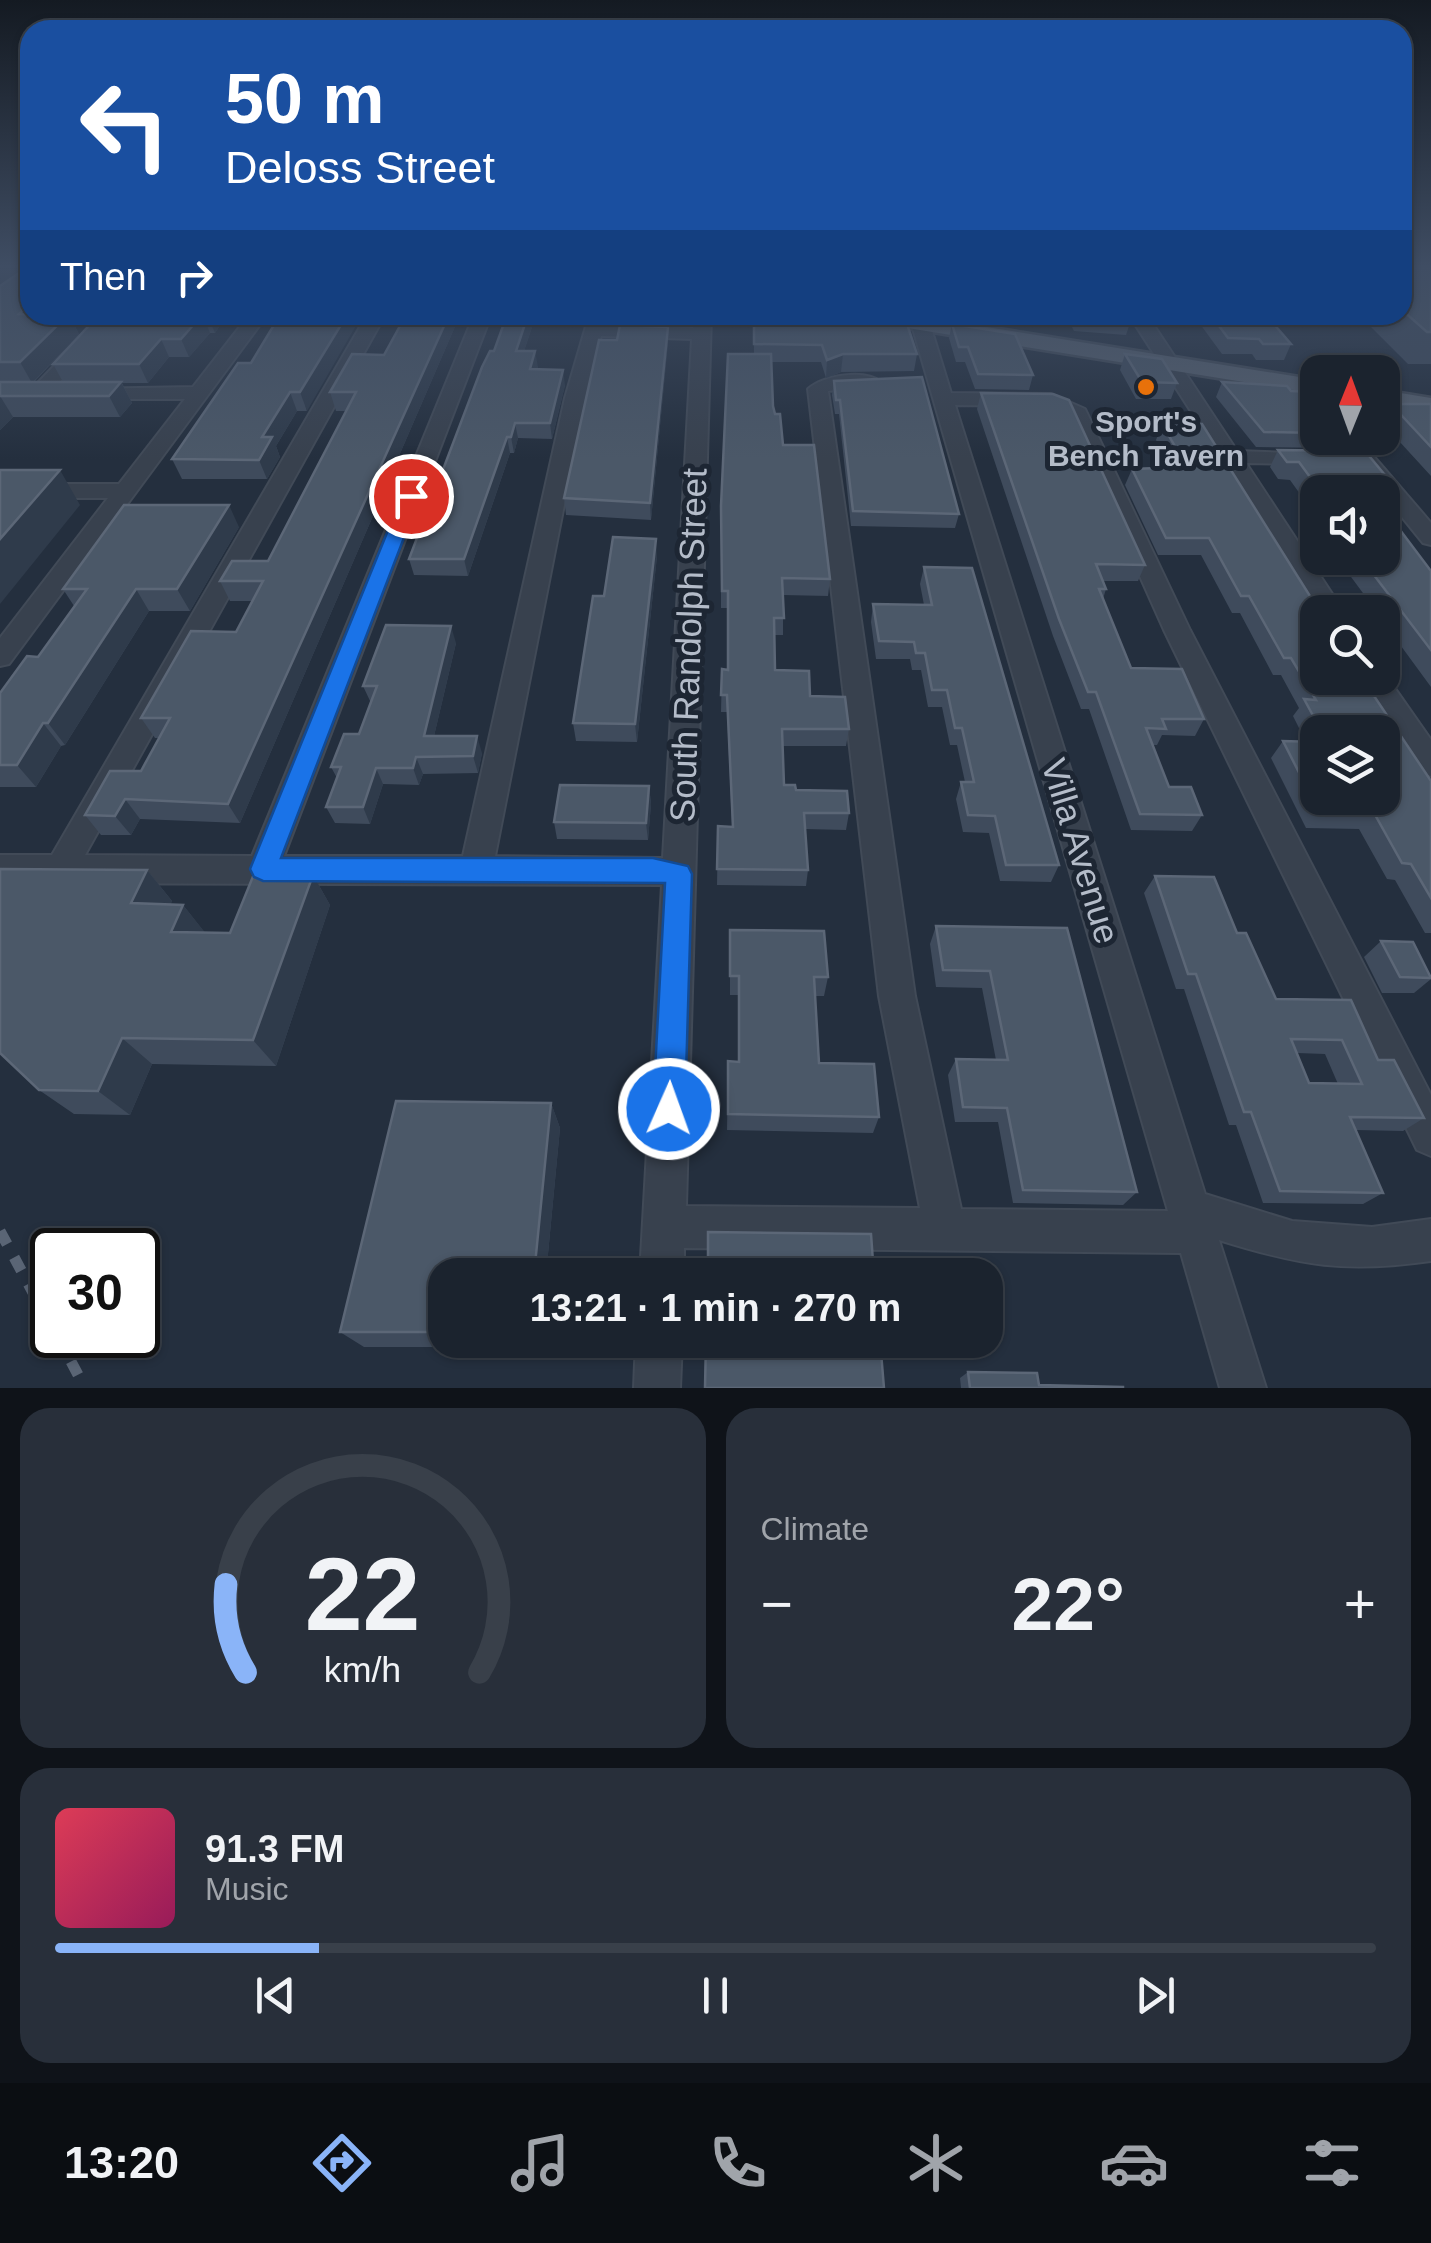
<!DOCTYPE html>
<html lang="en">
<head>
<meta charset="utf-8">
<style>
	body { margin:0; font-family:Helvetica,sans-serif; background:#282f3a; color:#f1f3f6; height:100vh; display:flex; flex-direction:column; font-size:38px; white-space:nowrap }
	* { box-sizing:border-box; margin:0 }
	p { font-size:32px; color:#a0a4aa }
	.icon { flex:none; width:55px; height:55px; fill:none; stroke:currentColor; stroke-width:2; stroke-linecap:round; stroke-linejoin:round }
	.map { position:relative; height:1388px; overflow:hidden }
	.drawer { display:flex; flex-direction:column; gap:20px; padding:20px; background:#0f1319; flex:1 }
	.drawer>* { flex:none }
	.guide { position:absolute; left:20px; top:20px; width:1392px; height:305px; border-radius:30px; box-shadow:0 2px 8px #0004,0 0 0 2px #39404a; background:#1a4fa0; color:#fff; overflow:hidden }
	.needle { width:65px; rotate:1deg }
	.tools { position:absolute; left:1300px; top:355px; display:grid; gap:20px }
	.tools a { display:grid; place-items:center; width:100px; height:100px; border-radius:20px; background:#1b232e; box-shadow:0 2px 8px #0004,0 0 0 2px #39404a; font-size:50px }
	.speed { position:absolute; left:30px; top:1228px; display:flex; gap:20px; font-size:50px; font-weight:700; text-align:center }
	.speed>* { display:grid; place-content:center; width:130px; height:130px; border-radius:50%; background:#1b232e; box-shadow:0 2px 8px #0004,0 0 0 2px #39404a; line-height:1 }
	.speed .limit { border:5px solid #111; border-radius:15px; background:#fff; color:#111 }
	.pin { position:absolute; display:grid; place-items:center; width:85px; height:85px; color:#fff; margin:-42px; border:5px solid #fff; border-radius:50%; box-shadow:0 2px 10px #0007 }
	.me { position:absolute; width:110px; margin:-55px; rotate:2deg; stroke-linejoin:round; filter:drop-shadow(0 0 8px #0008) }
	.turn { display:flex; align-items:center; gap:35px; height:210px; padding:0 40px; font-size:45px }
	.turn .icon { width:130px; height:130px; stroke-width:2.5 }
	.turn b { display:block; font-size:70px; line-height:85px }
	.then { display:flex; align-items:center; height:95px; padding:0 40px; background:#0003; gap:20px; font-size:38px }
	.big { font-size:75px; font-weight:800; line-height:1.1 }
	.drawer .tile { flex:1; display:flex; flex-direction:column; justify-content:center; gap:15px; min-width:0; padding:0 35px; border-radius:30px; background:#282f3a }
	.drawer .dial { align-items:center; gap:0 }
	.dial svg { height:260px; overflow:visible; fill:none; stroke:#39404a; stroke-width:7; stroke-linecap:round; text-anchor:middle }
	.dial text { fill:#f1f3f6; stroke:none }
	.song { display:flex; align-items:center; gap:30px }
	.cover { width:120px; height:120px; border-radius:15px; background:linear-gradient(135deg,hsl(350 70% 55%),hsl(330 70% 35%)) }
	.played { height:10px; border-radius:5px; background:linear-gradient(90deg,#8ab4f8 20%,#39404a 20%) }
	.keys { display:flex; justify-content:space-around; direction:ltr }
	.heat { display:flex; justify-content:space-between; align-items:center; font-size:55px; direction:ltr }
	.drawer .tiles { flex:1; display:grid; gap:20px; grid-template-columns:1fr 1fr }
	.tile:last-child { grid-column:span 2 }
	.trip { position:absolute; left:428px; top:1258px; width:575px; height:100px; border-radius:30px; background:#1b232e; box-shadow:0 2px 8px #0004,0 0 0 2px #39404a; font-weight:800; line-height:100px; text-align:center }
	.tab-bar { display:flex; height:160px; justify-content:space-around; align-items:center; background:#0b0e12; color:#a0a4aa }
	.tab-bar .icon { width:70px; height:70px }
	.tab-bar .current { color:#8ab4f8 }
	.tab-bar b { font-size:45px; color:#f1f3f6 }
	.map>svg:first-child { display:block }
	.lines { fill:none; stroke-linecap:round; stroke-linejoin:round }
	.minor-casing { stroke:#414a57; stroke-width:4 }
	.major-casing { stroke:#414a57; stroke-width:5 }
	.minor { fill:#38414e; fill-rule:evenodd }
	.major { fill:#56606e; fill-rule:evenodd }
	.rail { stroke:#5a6575; stroke-width:11; stroke-dasharray:15 15; stroke-linecap:butt }
	.wall { fill:#3f4b5c; fill-rule:evenodd }
	.shaded-wall { fill:#2f3b4b }
	.building { fill:#4b5868; stroke:#5c6777; stroke-width:2.5; fill-rule:evenodd }
	.route { fill:#1a73e8; stroke:#114b97; stroke-width:2.5 }
	.food-dot { fill:#e8710a; stroke:#1d2633; stroke-width:4 }
	.labels { text-anchor:middle; dominant-baseline:central; stroke-width:10; stroke-linejoin:round; paint-order:stroke }
	.far-poi-label { font-size:30px; font-weight:bold; fill:#b4bcc9; stroke:#1d2633 }
	.street-label { font-size:35px; fill:#b4bcc9; stroke:#1d2633 }
</style>
</head>
<body>
<div class="map">
<svg width="1431" height="1388" viewBox="0 0 1431 1388">
	<rect width="100%" height="100%" fill="#242f3e"/>
	<g class="lines">
		<g class="minor-casing">
			<g id="minor">
				<polygon points="103,315 121,315 46,397 32,397 32,389"/>
				<polygon points="249,315 267,315 9,664 0,666 0,638 108,498 0,498 0,484 119,484 185,399 91,399 81,393 84,389 193,387"/>
				<path d="M 367,315 L 385,315 L 85,855 L 252,856 L 474,315 L 604,315 L 604,325 L 693,328 L 693,315 L 711,315 L 686,1206 L 920,1208 L 879,996 L 808,389 C 824,375 865,369 881,382 L 879,386 L 828,391 L 915,996 L 961,1209 L 1168,1211 L 909,315 L 927,315 L 951,393 L 1051,394 L 1085,409 L 1190,630 L 1431,1095 L 1431,1156 L 1417,1150 L 1164,630 L 1067,413 L 1049,406 L 955,405 L 1205,1194 L 1292,1221 L 1372,1227 L 1431,1219 L 1431,1261 C 1345,1273 1302,1266 1219,1240 L 1266,1388 L 1220,1388 L 1181,1253 L 684,1248 L 684,1275 L 640,1275 L 662,885 L 0,883 L 0,855 L 52,855 ZM 488,323 L 587,323 L 565,398 L 463,856 L 284,856 ZM 601,336 L 692,339 L 663,858 L 495,856 L 585,398 Z"/>
				<polygon points="1129,315 1147,315 1237,451 1316,454 1320,458 1316,462 1309,464 1246,463 1344,612 1320,612"/>
				<path d="M 1184,315 L 1247,315 C 1233,324 1198,324 1184,315 Z"/>
				<polygon points="1338,438 1358,438 1431,523 1431,545 1423,543"/>
				<polygon points="1382,670 1431,740 1431,776 1421,772 1361,678 1382,678"/>
				<polygon points="636,1340 682,1340 680,1388 634,1388"/>
			</g>
		</g>
		<g class="major-casing">
			<g id="major">
				<polygon points="859,315 911,315 1318,380 1318,394 870,322"/>
				<polygon points="1382,390 1431,398 1431,412 1382,404"/>
			</g>
		</g>
		<use href="#minor" class="minor"/>
		<use href="#major" class="major"/>
		<g class="rail">
			<polyline points="0,1231 52,1328"/>
			<polyline points="57,1335 85,1388"/>
		</g>
	</g>
	<g class="wall">
		<polygon points="0,265 30,315 69,315 79,334 34,382 63,382 53,364 99,315 227,315 215,333 210,333 189,357 169,357 148,383 122,383 132,403 120,417 13,417 0,430"/>
		<polygon points="1402,265 1431,265 1431,364 1408,364 1359,315 1402,315"/>
		<polygon points="280,315 307,411 297,411 276,446 280,457 267,479 182,479 172,459 251,363"/>
		<polygon points="406,315 460,315 240,823 140,819 131,835 101,835 85,815 141,771 160,738 155,738 141,718 236,632 252,601 230,601 220,581 268,561 346,411 336,411 330,392 384,355"/>
		<polygon points="624,315 671,315 670,323 624,322"/>
		<polygon points="728,315 876,315 917,354 914,371 841,372 826,378 821,362 771,362 773,406 783,445 830,579 828,596 783,595 783,635 774,635 775,670 810,696 849,729 846,746 782,746 784,785 849,813 846,830 805,829 808,870 806,886 717,885 718,826 732,827 727,712 721,712 722,669 728,670 728,608 721,608 721,523 754,354 754,327 728,327"/>
		<polygon points="941,315 1127,315 1131,320 1126,335 1074,331 1072,327 1004,326"/>
		<polygon points="1204,315 1266,315 1291,344 1284,360 1256,360 1252,354 1222,354 1200,324"/>
		<polygon points="952,324 1033,375 1029,390 975,389 965,362 956,362 949,338"/>
		<polygon points="532,327 524,351 538,367 537,369 565,385 552,439 518,438 514,453 510,453 468,576 414,575 409,559 494,351"/>
		<polygon points="668,327 668,342 651,520 566,515 564,498 617,340"/>
		<polygon points="1125,354 1177,383 1171,399 1136,399 1120,370"/>
		<polygon points="834,381 959,514 955,528 851,526 839,414 835,414 832,395"/>
		<polygon points="1222,382 1318,393 1318,438 1347,438 1341,448 1256,447 1216,397"/>
		<polygon points="981,393 1145,565 1138,581 1103,581 1106,589 1103,599 1131,668 1204,719 1195,736 1162,735 1157,745 1152,745 1169,787 1202,815 1192,831 1131,830 1089,709 1081,709 1053,636 977,409"/>
		<polygon points="1391,404 1431,404 1431,476 1388,429 1382,436 1382,410 1385,413"/>
		<path d="M 1162,424 L 1320,612 L 1431,781 L 1431,933 L 1425,933 L 1395,880 L 1387,879 L 1359,829 L 1306,828 L 1271,758 L 1283,741 L 1306,742 L 1293,716 L 1299,708 L 1281,675 L 1273,675 L 1240,613 L 1232,613 L 1201,555 L 1158,555 L 1125,485 L 1132,469 L 1171,467 L 1156,440 ZM 1318,732 L 1382,732 L 1318,798 Z"/>
		<polygon points="1278,450 1394,486 1383,503 1382,492 1318,492 1318,519 1290,480 1278,479 1270,467"/>
		<polygon points="239,527 190,611 149,611 65,745 61,746 36,787 0,787 0,693 38,657 74,606 63,589"/>
		<polygon points="657,556 637,742 576,741 573,723 604,596"/>
		<polygon points="1337,558 1382,558 1431,571 1431,687 1382,620 1382,612 1377,612"/>
		<polygon points="924,567 1059,865 1051,882 1000,881 989,833 963,832 956,799 961,782 965,782 957,745 950,745 942,707 928,707 921,670 912,670 910,659 876,659 871,622 873,604 924,605 920,584"/>
		<polygon points="456,643 434,736 482,753 478,773 423,774 419,785 383,784 370,824 335,823 326,807 337,778 331,767 359,734 371,703 363,686"/>
		<polygon points="649,786 651,804 648,840 557,839 554,822"/>
		<polygon points="147,870 172,901 170,905 183,905 205,933 230,933 313,875 330,905 276,1066 152,1064 130,1115 74,1114 39,1090"/>
		<path d="M 1155,876 L 1237,933 L 1276,999 L 1378,1060 L 1424,1118 L 1403,1131 L 1356,1130 L 1383,1193 L 1363,1204 L 1263,1203 L 1236,1125 L 1229,1125 L 1184,989 L 1176,989 L 1144,893 ZM 1297,1053 L 1325,1054 L 1338,1084 L 1309,1083 Z"/>
		<polygon points="936,926 1067,928 1137,1192 1123,1205 1013,1203 998,1122 955,1122 948,1075 956,1059 996,1060 982,988 936,987 930,944"/>
		<polygon points="730,930 828,977 824,996 815,996 819,1063 879,1117 873,1133 727,1130 728,1061 738,1061 738,995 730,995"/>
		<polygon points="1381,941 1431,978 1431,979 1414,993 1382,993 1364,957"/>
		<polygon points="551,1103 560,1128 546,1275 445,1275 445,1340 540,1340 540,1347 364,1347 340,1332"/>
		<polygon points="968,1372 1039,1385 1123,1388 961,1388 960,1378"/>
	</g>
	<g class="shaded-wall">
		<polygon points="0,265 28,265 0,291"/>
		<polygon points="30,304 30,315 19,314"/>
		<polygon points="69,315 79,334 32,383 20,362"/>
		<polygon points="203,315 210,333 189,357 181,339"/>
		<polygon points="207,315 227,315 215,333"/>
		<polygon points="347,315 362,315 307,411 300,392"/>
		<polygon points="449,315 460,315 240,823 228,804"/>
		<polygon points="528,315 530,315 532,327 519,366 516,351"/>
		<polygon points="668,327 668,342 651,520 650,503"/>
		<polygon points="161,339 169,357 148,383 139,364"/>
		<polygon points="535,351 538,367 532,385 530,369"/>
		<polygon points="843,354 841,372 826,378 827,360"/>
		<polygon points="563,370 565,385 552,439 550,423"/>
		<polygon points="121,382 132,403 120,417 109,396"/>
		<polygon points="290,392 297,411 276,446 280,457 267,479 259,460 262,437"/>
		<polygon points="0,396 13,417 0,430"/>
		<polygon points="515,423 518,438 514,453 511,437"/>
		<polygon points="507,437 510,453 468,576 464,559"/>
		<polygon points="60,470 80,505 0,604 0,539"/>
		<polygon points="229,505 239,527 190,611 177,589"/>
		<polygon points="656,539 657,556 637,742 635,724"/>
		<polygon points="136,589 149,611 65,745 48,723"/>
		<polygon points="451,626 456,643 430,753 424,736"/>
		<polygon points="43,723 61,746 36,787 17,765"/>
		<polygon points="477,736 482,753 478,773 473,756"/>
		<polygon points="416,757 423,774 419,785 413,768"/>
		<polygon points="376,768 383,784 370,824 363,807"/>
		<polygon points="649,786 651,804 648,840 646,823"/>
		<polygon points="125,799 140,819 131,835 115,816"/>
		<polygon points="147,870 172,901 157,933 131,903"/>
		<polygon points="313,875 330,905 276,1066 253,1040"/>
		<polygon points="183,905 207,935 171,932"/>
		<polygon points="122,1038 152,1064 130,1115 98,1091"/>
		<polygon points="551,1103 560,1128 546,1275 534,1275"/>
	</g>
	<g class="building">
		<polygon points="22,265 30,265 30,304 19,314 68,315 20,362 0,362 0,286 22,271"/>
		<polygon points="1402,265 1431,265 1431,332 1427,332 1402,310"/>
		<polygon points="99,315 202,315 181,339 161,339 139,364 53,364"/>
		<polygon points="280,315 347,315 300,392 290,392 262,437 272,437 259,460 172,459 238,363 251,363"/>
		<polygon points="406,315 449,315 228,804 125,799 115,816 85,815 110,771 141,771 170,718 141,718 191,631 236,632 263,581 220,581 232,561 268,561 356,392 330,392 352,354 384,355"/>
		<polygon points="507,315 528,315 516,351 535,351 530,369 563,370 550,423 515,423 511,437 507,437 464,559 409,559 482,367 490,351 494,351"/>
		<polygon points="754,315 876,315 879,318 905,318 917,354 843,354 827,360 822,345 754,344"/>
		<polygon points="1077,315 1127,315 1131,320 1078,317"/>
		<polygon points="1211,315 1266,315 1291,344 1263,344 1259,339 1228,338"/>
		<polygon points="952,324 1015,334 1033,375 978,374 968,347 959,347"/>
		<polygon points="620,325 668,327 650,503 564,498 599,340 617,340"/>
		<polygon points="728,354 771,354 773,406 775,414 780,414 783,445 814,445 830,579 782,578 784,618 774,618 775,670 809,671 810,696 845,697 849,729 782,729 784,785 795,785 796,790 847,791 849,813 804,813 808,870 717,869 718,826 733,827 727,695 721,695 722,669 728,670 728,591 722,591 721,506"/>
		<polygon points="1125,354 1162,359 1177,383 1142,382"/>
		<polygon points="922,377 959,514 853,511 840,400 836,400 834,381"/>
		<polygon points="0,382 121,382 109,396 0,396"/>
		<polygon points="1222,382 1287,386 1291,391 1314,392 1318,393 1318,433 1264,432"/>
		<polygon points="981,393 1053,394 1069,400 1145,565 1096,564 1106,589 1099,589 1131,668 1182,669 1204,719 1162,719 1166,729 1146,728 1169,787 1191,787 1202,815 1140,814 1096,692 1088,692 1059,619"/>
		<polygon points="1391,404 1431,404 1431,447"/>
		<polygon points="1382,410 1393,421 1382,421"/>
		<polygon points="1162,424 1202,424 1320,612 1318,612 1318,678 1362,678 1431,781 1431,898 1411,864 1402,863 1374,813 1319,812 1283,741 1318,742 1318,798 1382,798 1382,732 1322,732 1304,699 1316,700 1291,658 1284,658 1249,596 1241,596 1209,538 1166,538 1132,469 1187,467"/>
		<polygon points="1278,450 1365,451 1394,486 1368,486 1373,492 1321,492 1299,462 1287,462"/>
		<polygon points="0,470 60,470 0,539"/>
		<polygon points="124,505 229,505 177,589 136,589 48,723 43,723 17,765 0,765 0,693 27,656 38,657 87,589 63,589"/>
		<polygon points="1382,506 1431,571 1431,650 1361,558 1382,558"/>
		<polygon points="613,537 656,539 635,724 573,723 593,596 604,596"/>
		<polygon points="924,567 972,568 1059,865 1006,865 995,816 968,815 961,782 974,782 962,728 955,728 947,690 932,690 925,653 916,653 914,642 879,641 873,604 932,605"/>
		<polygon points="386,625 451,626 424,736 477,736 473,756 416,757 413,768 376,768 363,807 326,807 341,767 331,767 344,734 359,734 377,686 363,686"/>
		<polygon points="560,785 649,786 646,823 554,822"/>
		<polygon points="0,869 147,870 131,903 183,905 171,932 230,933 254,874 313,875 253,1040 122,1038 98,1091 39,1090 0,1053"/>
		<path d="M 1155,876 L 1214,877 L 1237,933 L 1246,933 L 1276,999 L 1351,1000 L 1378,1060 L 1394,1060 L 1424,1118 L 1350,1117 L 1383,1193 L 1280,1191 L 1251,1112 L 1244,1112 L 1196,974 L 1188,974 ZM 1291,1039 L 1342,1040 L 1362,1084 L 1309,1083 Z"/>
		<polygon points="936,926 1067,928 1137,1192 1023,1190 1007,1108 963,1107 956,1059 1008,1060 990,971 943,970"/>
		<polygon points="730,930 824,931 828,977 814,977 819,1063 874,1064 879,1117 728,1114 728,1061 739,1062 739,976 730,976"/>
		<polygon points="1381,941 1413,942 1431,978 1400,977"/>
		<polygon points="396,1101 551,1103 534,1275 445,1275 445,1332 340,1332"/>
		<polygon points="708,1232 871,1234 874,1275 708,1275"/>
		<polygon points="706,1340 880,1340 884,1388 705,1388"/>
		<polygon points="968,1372 1037,1373 1039,1385 1123,1387 1123,1388 970,1388"/>
	</g>
	<linearGradient id="sky" x2="0" y2="1"><stop stop-color="#141a22"/><stop offset="0.58" stop-color="#3f4d63"/><stop offset="1" stop-color="#3f4d63" stop-opacity="0"/></linearGradient>
	<rect width="1431" height="459" fill="url(#sky)"/>
	<polygon class="route" points="411,490 420,496 281,858 653,858 688,866 692,874 685,1109 680,1120 669,1125 658,1120 653,1109 665,883 263,881 254,877 250,869 402,496"/>
	<circle class="food-dot" cx="1146" cy="387" r="10"/>
	<g class="labels">
		<g class="far-poi-label">
			<text x="1146" y="421">Sport's<tspan x="1146" dy="34">Bench Tavern</tspan></text>
		</g>
		<g class="street-label">
			<text transform="translate(688 645) rotate(-88)">South Randolph Street</text>
			<text transform="translate(1081 851) rotate(73)">Villa Avenue</text>
		</g>
	</g>
</svg>
<div class="tools">
<a><svg class="needle" viewBox="-14 -14 28 28"><path d="M0-13l5 13h-10z" fill="#e53935"/><path d="M0 13l5-13h-10z" fill="#a0a4aa"/></svg></a>
<a><svg class="icon" aria-label="sound" viewBox="0 0 24 24"><path d="M4 9h4l5-4v14l-5-4H4zM17 9q2 3 0 6"/></svg></a>
<a><svg class="icon" aria-label="search" viewBox="0 0 24 24"><circle cx="10" cy="10" r="6"/><path d="M15 15l6 6"/></svg></a>
<a><svg class="icon" aria-label="layers" viewBox="0 0 24 24"><path d="M12 4l9 5-9 5-9-5zM3 14l9 5 9-5"/></svg></a>
</div>
<div class="speed"><div class="limit">30</div></div>
<div class="pin" style="left:411px;top:496px;background:#d93025"><svg class="icon" aria-label="arrive" viewBox="0 0 24 24"><path d="M6 21V4h12l-3 4 3 4H6"/></svg></div>
<svg class="me" style="left:669px;top:1109px" viewBox="-20 -20 40 40"><circle r="17" fill="#1a73e8" stroke="#fff" stroke-width="3"/><path d="M0-11L8 9 0 5-8 9z" fill="#fff"/></svg>
<div class="trip">13:21 · 1 min · 270 m</div>
<div class="guide">
<div class="turn"><svg class="icon" aria-label="left" viewBox="0 0 24 24"><path d="M17 20v-9H6M10 6l-5 5 5 5"/></svg><div><b>50 m</b>Deloss Street</div></div>
<div class="then">Then<svg class="icon" aria-label="right" viewBox="0 0 24 24"><path d="M7 20v-9h11M14 6l5 5-5 5"/></svg></div>
</div>
</div>
<section class="drawer">
<div class="tiles">
<div class="tile dial"><svg viewBox="0 0 100 80">
<path d="M14 69A42 42 0 1 1 86 69"/>
<path d="M14 69A42 42 0 0 1 8 42" stroke="#8ab4f8"/>
<text x="50" y="56" font-size="32" font-weight="700">22</text>
<text x="50" y="72" font-size="11">km/h</text>
</svg></div>
<div class="tile"><p>Climate</p>
<div class="heat"><a>−</a><b class="big">22°</b><a>+</a></div>
</div>
<div class="tile">
<div class="song"><i class="cover"></i><div><b>91.3 FM</b><p>Music</p></div></div>
<div class="played"></div>
<div class="keys"><svg class="icon" aria-label="previous" viewBox="0 0 24 24"><path d="M18 5L8 12l10 7zM5 5v14"/></svg><svg class="icon" aria-label="pause" viewBox="0 0 24 24"><path d="M8 5v14M16 5v14"/></svg><svg class="icon" aria-label="next" viewBox="0 0 24 24"><path d="M6 5l10 7-10 7zM19 5v14"/></svg></div>
</div>
</div>
</section>
<nav class="tab-bar">
<b>13:20</b>
<svg class="icon current" aria-label="directions" viewBox="0 0 24 24"><path d="M12 3l9 9-9 9-9-9zM9 14v-3h6M13 9l2 2-2 2"/></svg>
<svg class="icon" aria-label="music" viewBox="0 0 24 24"><path d="M9 18V5l10-2v13"/><circle cx="6" cy="18" r="3"/><circle cx="16" cy="16" r="3"/></svg>
<svg class="icon" aria-label="phone" viewBox="0 0 24 24"><path d="M5 4h4l2 5-3 2q2 4 5 5l2-3 5 2v4C11 20 4 13 5 4z"/></svg>
<svg class="icon" aria-label="climate" viewBox="0 0 24 24"><path d="M12 3v18M4 7l16 10M4 17L20 7"/></svg>
<svg class="icon" aria-label="car" viewBox="0 0 24 24"><path d="M5 17H2v-5l4-1 3-4h7l3 4 3 1v5h-3M9 17h6M6 11h13"/><circle cx="7" cy="17" r="2"/><circle cx="17" cy="17" r="2"/></svg>
<svg class="icon" aria-label="filters" viewBox="0 0 24 24"><path d="M4 7h16M4 17h16"/><circle cx="9" cy="7" r="2"/><circle cx="15" cy="17" r="2"/></svg>
</nav>
</body>
</html>
